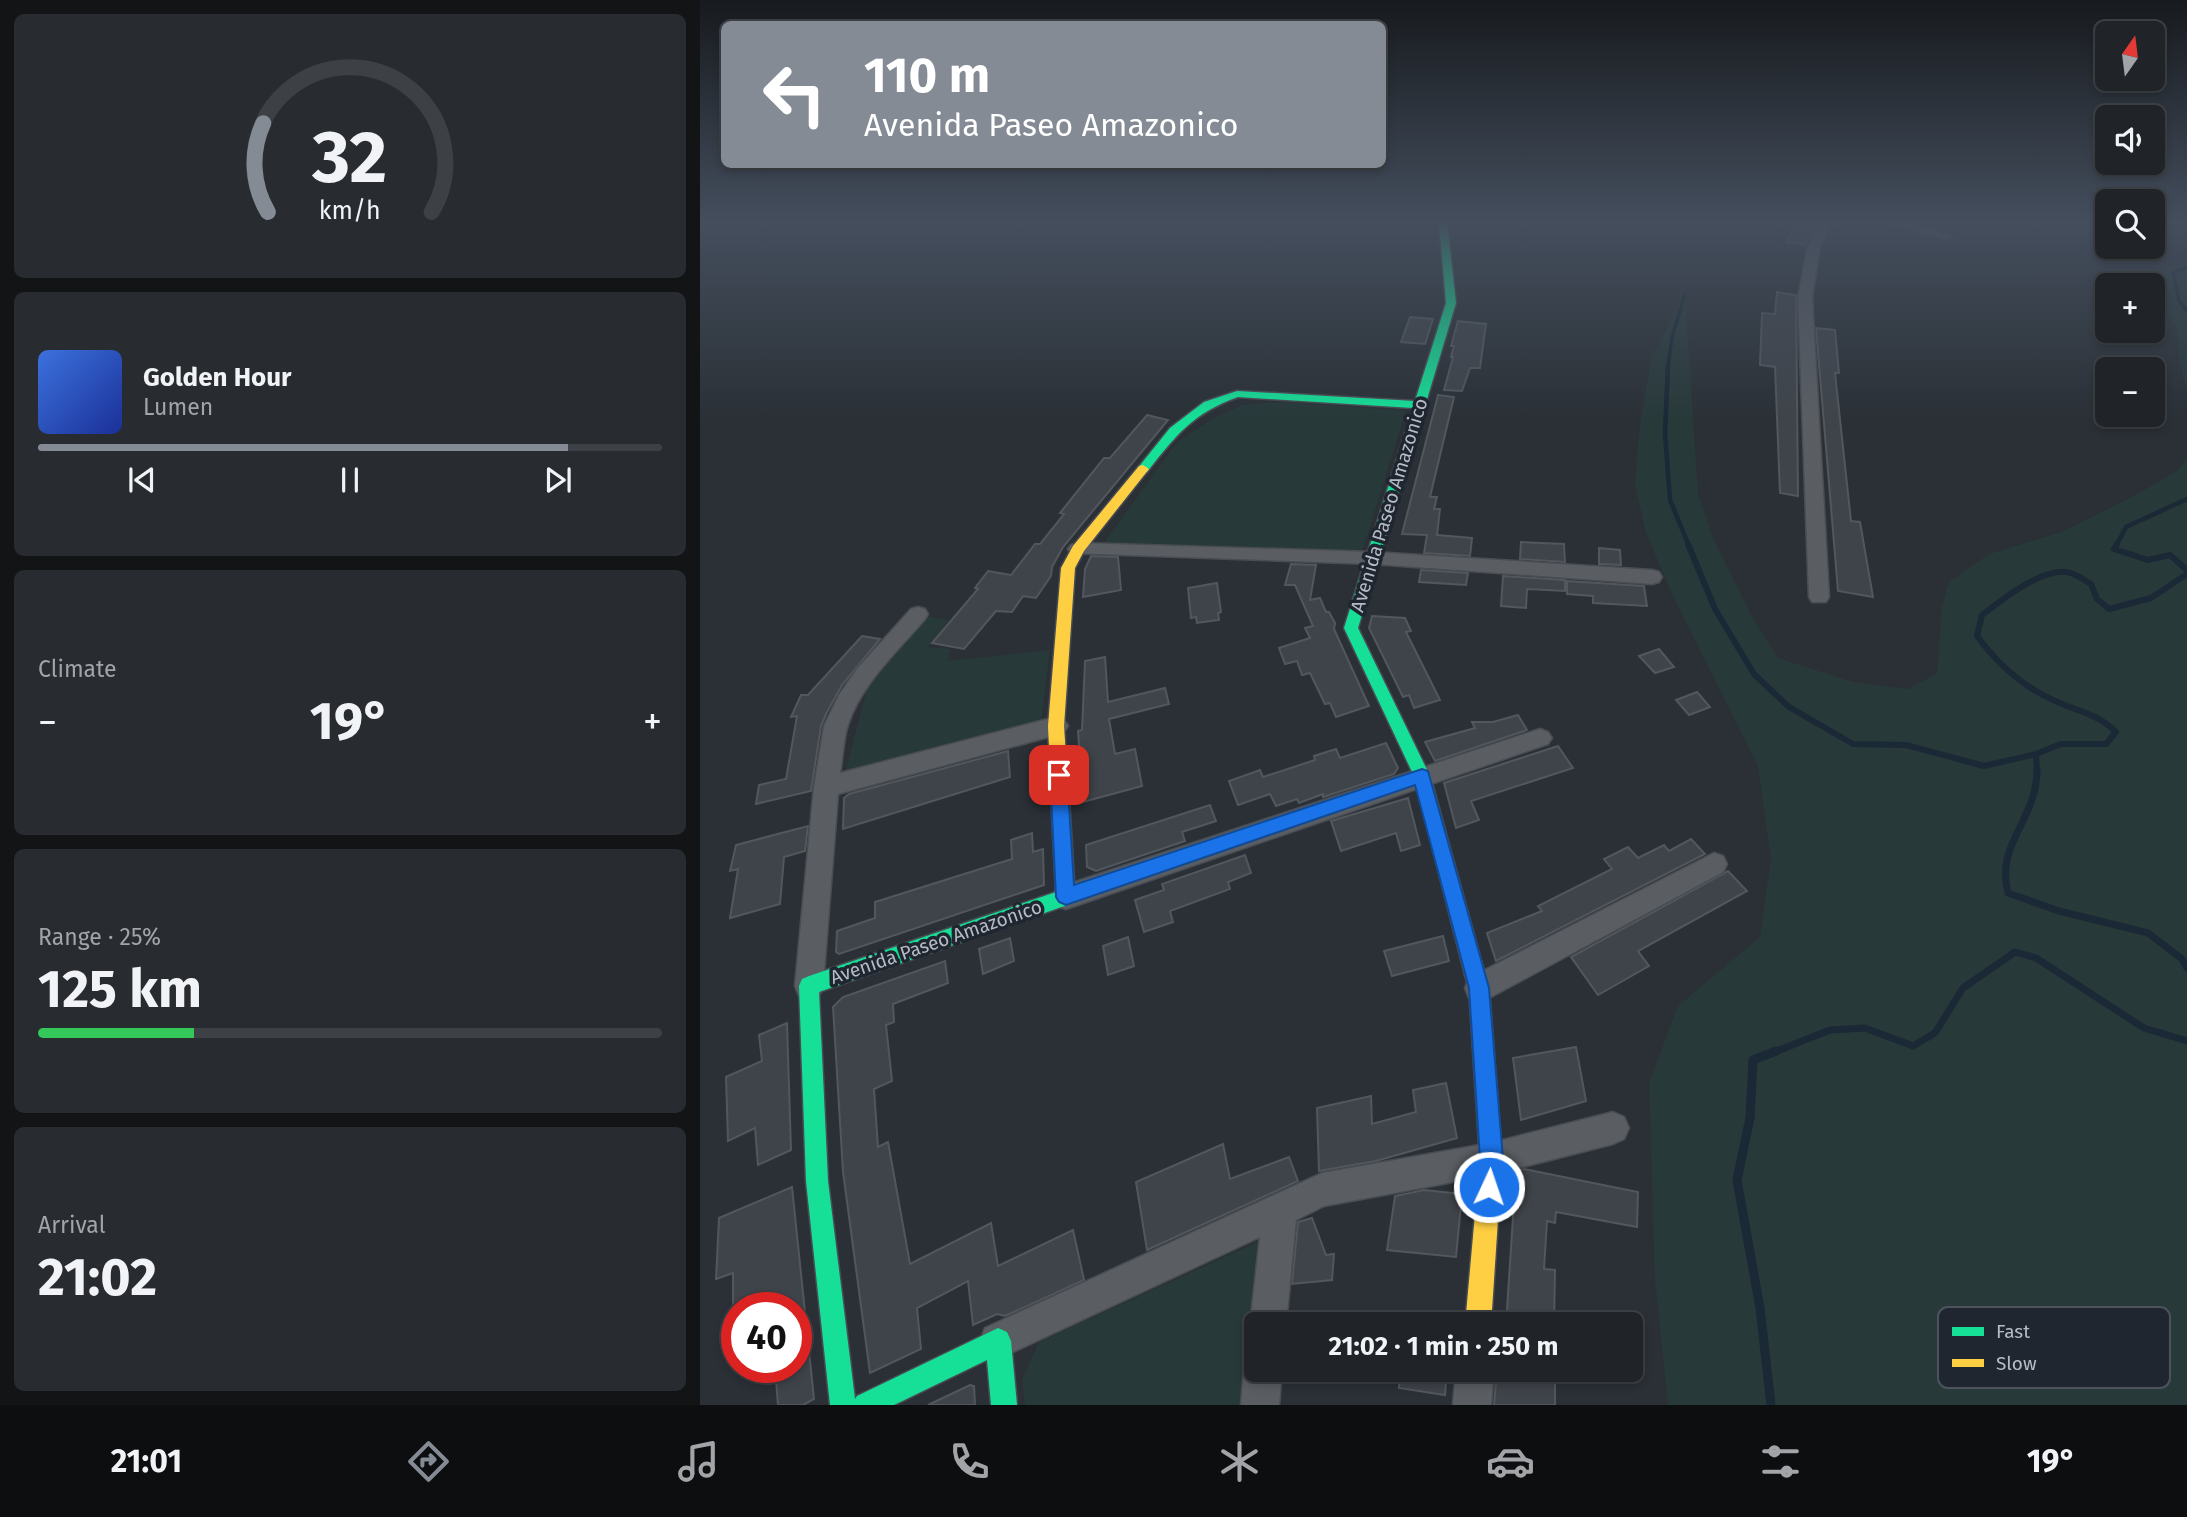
<!DOCTYPE html>
<html lang="en">
<head>
<meta charset="utf-8">
<style>
	body { margin:0; font-family:"Fira Sans",sans-serif; background:#282c30; color:#f1f3f6; height:100vh; display:flex; flex-direction:column; font-size:26px; white-space:nowrap }
	* { box-sizing:border-box; margin:0 }
	p { font-size:23px; color:#a2a4a8 }
	.icon { flex:none; width:38px; height:38px; fill:none; stroke:currentColor; stroke-width:2; stroke-linecap:round; stroke-linejoin:round }
	.map { position:relative; flex:1; overflow:hidden }
	.details { display:flex; flex-direction:column; gap:14px; padding:14px; background:#121416; width:700px }
	.details>* { flex:none }
	.top-card { position:absolute; left:21px; top:21px; width:665px; height:147px; border-radius:10px; box-shadow:0 4px 10px #0003,0 0 0 2px #3d4145; background:#848b94; color:#fff; overflow:hidden }
	.needle { width:46px; rotate:14deg }
	.controls { position:absolute; left:1395px; top:21px; display:grid; gap:14px }
	.controls a { display:grid; place-items:center; width:70px; height:70px; border-radius:10px; background:#202428; box-shadow:0 4px 10px #0003,0 0 0 2px #3d4145; font-size:35px }
	.speed { position:absolute; left:21px; top:1292px; display:flex; gap:14px; font-size:35px; font-weight:700; text-align:center }
	.speed>* { display:grid; place-content:center; width:91px; height:91px; border-radius:50%; background:#202428; box-shadow:0 4px 10px #0003,0 0 0 2px #3d4145; line-height:1 }
	.speed .limit { border:10px solid #d22; background:#fff; color:#111 }
	.pin { position:absolute; display:grid; place-items:center; width:60px; height:60px; color:#fff; margin:-30px; border-radius:14px; box-shadow:0 4px 10px #0006 }
	.me { position:absolute; width:77px; margin:-38px; rotate:3deg; stroke-linejoin:round; filter:drop-shadow(0 0 5px #0008) }
	.turn { display:flex; align-items:center; gap:24px; height:147px; padding:0 28px; font-size:32px }
	.turn .icon { width:91px; height:91px; stroke-width:2.5 }
	.turn b { display:block; font-size:49px; line-height:60px }
	.big { font-size:52px; font-weight:700; line-height:1.1 }
	.details .card { flex:1; display:flex; flex-direction:column; justify-content:center; gap:10px; min-width:0; padding:0 24px; border-radius:10px; background:#282c30 }
	.details .dial { align-items:center; gap:0 }
	.dial svg { height:182px; overflow:visible; fill:none; stroke:#3d4145; stroke-width:7; stroke-linecap:round; text-anchor:middle }
	.dial text { fill:#f1f3f6; stroke:none }
	.song { display:flex; align-items:center; gap:21px }
	.cover { width:84px; height:84px; border-radius:10px; background:linear-gradient(135deg,hsl(220 70% 55%),hsl(230 70% 35%)) }
	.played { height:7px; border-radius:4px; background:linear-gradient(90deg,#848b94 85%,#3d4145 85%) }
	.keys { display:flex; justify-content:space-around; direction:ltr }
	.heat { display:flex; justify-content:space-between; align-items:center; font-size:38px; direction:ltr }
	.charge { height:10px; border-radius:5px; background:linear-gradient(90deg,#34c759 25%,#3d4145 0) }
	.trip { position:absolute; left:544px; top:1312px; width:399px; height:70px; border-radius:10px; background:#202428; box-shadow:0 4px 10px #0003,0 0 0 2px #3d4145; font-weight:700; line-height:70px; text-align:center }
	.dock { display:flex; height:112px; justify-content:space-around; align-items:center; background:#0d0e10; color:#a2a4a8 }
	.dock .icon { width:49px; height:49px }
	.dock .on { color:#848b94 }
	.dock b { font-size:32px; color:#f1f3f6 }
	main { display:flex; flex:1; min-height:0 }
	.map>svg:first-child { display:block }
	.green { fill:#28393a }
	.lines { fill:none; stroke-linecap:round; stroke-linejoin:round }
	.stream-far4 { stroke:#1b2836; stroke-width:3.5 }
	.stream-far3 { stroke:#1b2836; stroke-width:4.5 }
	.stream-far2 { stroke:#1b2836; stroke-width:6 }
	.stream-far1 { stroke:#1b2836; stroke-width:7 }
	.stream { stroke:#1b2836; stroke-width:9 }
	.building { fill:#3f444a; stroke:#52575d; stroke-width:2 }
	.street-casing { stroke:#484c53; stroke-width:3 }
	.fast-casing { stroke:#484c53; stroke-width:3 }
	.slow-casing { stroke:#484c53; stroke-width:3 }
	.street { fill:#5a5e63; fill-rule:evenodd }
	.fast { fill:#16e098; fill-rule:evenodd }
	.slow { fill:#ffcf43; fill-rule:evenodd }
	.route { fill:#1a73e8; stroke:#114b97; stroke-width:2 }
	.labels { text-anchor:middle; dominant-baseline:central; stroke-width:7; stroke-linejoin:round; paint-order:stroke }
	.street-label { font-size:19px; fill:#b5bcc6; stroke:#1f262f }
	.key { fill:#1f262f; stroke:#4c535c; stroke-width:2 }
	.key-label { font-size:19px; fill:#b5bcc6 }
</style>
</head>
<body>
<main>
<section class="details">
<div class="card dial"><svg viewBox="0 0 100 80">
<path d="M14 69A42 42 0 1 1 86 69"/>
<path d="M14 69A42 42 0 0 1 12 30" stroke="#848b94"/>
<text x="50" y="56" font-size="32" font-weight="700">32</text>
<text x="50" y="72" font-size="11">km/h</text>
</svg></div>
<div class="card">
<div class="song"><i class="cover"></i><div><b>Golden Hour</b><p>Lumen</p></div></div>
<div class="played"></div>
<div class="keys"><svg class="icon" aria-label="previous" viewBox="0 0 24 24"><path d="M18 5L8 12l10 7zM5 5v14"/></svg><svg class="icon" aria-label="pause" viewBox="0 0 24 24"><path d="M8 5v14M16 5v14"/></svg><svg class="icon" aria-label="next" viewBox="0 0 24 24"><path d="M6 5l10 7-10 7zM19 5v14"/></svg></div>
</div>
<div class="card"><p>Climate</p>
<div class="heat"><a>−</a><b class="big">19°</b><a>+</a></div>
</div>
<div class="card"><p>Range · 25%</p><b class="big">125 km</b><div class="charge"></div></div>
<div class="card"><p>Arrival</p><b class="big">21:02</b></div>
</section>
<div class="map">
<svg width="1487" height="1405" viewBox="0 0 1487 1405">
	<rect width="100%" height="100%" fill="#2a3036"/>
	<g class="green">
		<polygon points="1472,265 1487,265 1487,392 1479,358 1477,328 1462,306 1465,298 1460,277"/>
		<polygon points="985,294 998,494 1013,538 1051,615 1078,658 1153,682 1208,689 1237,673 1242,607 1249,582 1289,554 1362,532 1432,497 1477,471 1487,459 1487,1405 968,1405 955,1280 949,1083 978,1006 1060,937 1071,859 1058,766 972,594 946,533 935,484 940,423 952,356"/>
		<polygon points="583,402 706,411 662,552 403,544 478,441 512,419 542,405"/>
		<polygon points="224,616 249,620 228,647 250,649 248,661 350,650 341,722 144,778 169,681"/>
		<polygon points="562,1240 545,1405 325,1405 322,1380 339,1342"/>
	</g>
	<g class="lines">
		<g class="stream-far4">
			<polyline points="1487,267 1473,273 1479,301 1487,311"/>
			<polyline points="968,366 972,337 985,294"/>
		</g>
		<g class="stream-far3">
			<polyline points="968,364 965,433 970,500 989,546"/>
			<polyline points="1416,546 1426,527 1487,499"/>
		</g>
		<g class="stream-far2">
			<polyline points="988,544 1015,609 1054,674 1089,707 1153,744 1206,745 1284,766 1336,754"/>
			<polyline points="1417,544 1414,549 1448,560 1470,555 1487,570"/>
			<path d="M 1337,771 L 1336,754 L 1361,744 L 1406,744 L 1416,732 C 1397,713 1376,711 1353,700 C 1322,686 1297,663 1277,636 L 1282,615 C 1302,600 1340,569 1366,572 C 1375,573 1383,579 1391,584 L 1397,599 L 1409,609 L 1451,598 L 1487,574"/>
		</g>
		<g class="stream-far1">
			<path d="M 1337,769 C 1337,822 1295,842 1308,893 L 1359,911 L 1448,933 L 1482,959 L 1487,968"/>
			<polyline points="1072,1053 1130,1030 1165,1028 1213,1046 1235,1033 1263,988 1315,952 1336,958 1444,1028 1487,1041"/>
		</g>
		<polyline class="stream" points="1071,1405 1060,1308 1037,1180 1050,1118 1053,1060 1076,1051"/>
	</g>
	<g class="building">
		<polygon points="1096,222 1114,226 1104,245 1087,242"/>
		<polygon points="1077,292 1096,295 1098,496 1080,493 1075,367 1060,365 1062,313 1075,314"/>
		<polygon points="710,317 733,319 725,344 701,342"/>
		<polygon points="758,321 786,324 780,368 770,368 762,391 744,390 753,357 751,357 754,346 751,346"/>
		<polygon points="1116,328 1135,330 1139,373 1135,373 1151,521 1160,522 1173,597 1138,591"/>
		<polygon points="738,395 754,397 730,497 737,497 734,509 740,509 737,535 772,538 770,556 724,553 727,535 702,534"/>
		<polygon points="447,415 468,420 363,547 352,567 351,576 336,598 323,596 312,612 296,611 264,649 232,643 278,589 275,588 288,571 311,575 335,544 340,544 364,514 360,513 404,458 410,458"/>
		<polygon points="821,542 864,544 865,562 820,559"/>
		<polygon points="899,548 920,550 921,565 899,564"/>
		<polygon points="391,556 418,557 421,590 383,597 385,569"/>
		<polygon points="591,564 616,565 610,600 620,598 626,612 629,612 635,623 634,629 669,706 636,717 630,703 625,704 610,673 602,675 597,661 585,664 579,648 610,638 605,628 613,626 595,585 585,585"/>
		<polygon points="721,570 768,573 766,585 719,582"/>
		<polygon points="803,576 865,580 865,591 827,589 826,608 801,606"/>
		<polygon points="867,581 944,586 947,606 893,603 893,596 867,594"/>
		<polygon points="517,583 521,612 518,613 519,620 497,623 496,617 491,618 488,588"/>
		<polygon points="672,616 705,618 711,631 706,632 740,700 714,708 709,695 703,697 669,628"/>
		<polygon points="162,636 180,639 142,685 127,712 121,726 111,791 56,804 59,785 86,779 97,716 91,717 101,695 108,695"/>
		<polygon points="959,649 974,667 955,673 939,656"/>
		<polygon points="405,657 408,702 465,688 469,704 409,719 415,754 435,749 442,786 383,802 378,731 382,730 385,661"/>
		<polygon points="997,692 1010,707 989,715 976,700"/>
		<polygon points="818,715 827,730 735,761 725,742 775,728 772,722 793,722"/>
		<polygon points="686,743 698,768 694,774 623,797 623,794 599,803 597,799 576,806 570,794 538,805 529,781 560,770 563,777 615,760 614,756 636,749 640,758"/>
		<polygon points="858,746 873,768 771,801 779,820 756,828 744,783"/>
		<polygon points="308,751 310,777 143,829 144,798 149,794"/>
		<polygon points="708,798 720,845 701,851 696,833 641,851 631,821"/>
		<polygon points="510,805 516,821 482,832 485,841 396,871 387,867 386,845"/>
		<polygon points="108,826 105,851 84,857 80,904 30,918 38,869 30,871 36,845"/>
		<polygon points="332,833 333,852 343,849 344,885 139,954 136,952 137,931 175,918 175,902 312,859 311,840"/>
		<polygon points="991,839 1005,854 796,961 787,933 842,911 838,906 912,869 904,859 928,847 938,858 964,845 969,851"/>
		<polygon points="545,855 551,873 528,882 530,889 470,911 473,922 444,932 435,900 464,890 462,884"/>
		<polygon points="1028,871 1047,891 938,951 949,966 898,995 871,957"/>
		<polygon points="743,936 749,961 692,976 684,951"/>
		<polygon points="428,937 434,966 408,975 403,946"/>
		<polygon points="310,938 314,961 283,974 279,949"/>
		<polygon points="245,961 248,983 193,1004 194,1022 186,1025 192,1081 174,1089 178,1147 188,1142 210,1264 291,1223 298,1266 373,1230 384,1280 305,1316 297,1314 273,1325 268,1281 217,1308 221,1349 170,1373 143,1172 133,1007 143,997"/>
		<polygon points="87,1023 91,1150 58,1165 55,1128 28,1141 26,1077 62,1061 59,1035"/>
		<polygon points="876,1047 886,1101 821,1120 813,1058"/>
		<polygon points="746,1083 757,1138 676,1161 619,1171 617,1108 671,1096 672,1124 716,1112 713,1090"/>
		<polygon points="523,1144 530,1179 589,1157 598,1181 447,1250 436,1182"/>
		<polygon points="824,1169 938,1192 937,1227 856,1212 855,1223 847,1221 844,1269 855,1270 854,1325 806,1325 816,1171"/>
		<polygon points="92,1187 114,1399 103,1405 78,1405 75,1367 96,1367 96,1307 37,1307 37,1312 33,1314 33,1273 16,1279 19,1218"/>
		<polygon points="724,1190 762,1194 756,1257 687,1250 695,1196"/>
		<polygon points="612,1218 626,1255 634,1254 632,1280 592,1284 598,1222"/>
		<polygon points="700,1370 747,1370 745,1395 699,1388"/>
		<polygon points="797,1370 855,1370 855,1405 794,1405"/>
		<polygon points="270,1385 274,1386 275,1405 228,1405"/>
	</g>
	<g class="lines">
		<g class="street-casing">
			<g id="street">
				<polygon points="1120,222 1132,222 1120,246 1112,297 1129,597 1126,602 1112,602 1109,597 1098,297 1108,246"/>
				<polygon points="1188,222 1208,222 1253,236 1247,240"/>
				<polygon points="378,543 673,552 952,570 959,572 962,577 959,582 952,584 673,564 371,553 368,549 371,545"/>
				<path d="M 218,607 L 225,609 L 228,614 L 225,619 C 198,651 161,684 148,725 C 143,740 143,758 140,773 L 356,717 L 364,720 L 368,726 L 364,732 L 356,735 L 138,794 L 123,986 L 119,996 L 109,1000 L 99,996 L 95,986 L 114,787 L 124,726 L 139,695 L 157,669 L 211,609 Z"/>
				<polygon points="840,729 848,732 852,738 848,744 366,909 356,906 353,897 356,888 366,885"/>
				<polygon points="1014,853 1023,856 1027,864 1023,872 789,998 779,1002 769,998 765,988 769,978"/>
				<polygon points="913,1112 924,1117 929,1128 924,1139 913,1144 791,1175 624,1206 596,1220 586,1325 556,1325 556,1338 550,1325 560,1237 298,1359 285,1354 280,1341 285,1328 622,1173 791,1143"/>
				<polygon points="556,1354 556,1370 582,1370 579,1405 541,1405 544,1370 550,1357"/>
				<polygon points="756,1370 794,1370 791,1405 753,1405"/>
			</g>
		</g>
		<g class="fast-casing">
			<g id="fast">
				<path d="M 739,222 L 747,222 L 756,303 L 658,628 L 730,776 L 785,975 L 782,982 L 775,984 L 768,982 L 765,975 L 714,776 L 644,628 L 713,408 L 538,397 C 493,413 476,435 447,472 L 443,473 L 437,469 L 470,428 L 504,402 L 537,391 L 715,401 L 746,303 Z"/>
				<polygon points="361,808 367,810 370,815 375,897 373,903 119,992 128,1181 155,1399 157,1396 298,1328 307,1332 311,1341 317,1405 291,1405 287,1360 194,1405 130,1405 106,1181 99,986 102,979 109,976 356,892 352,815 355,810"/>
			</g>
		</g>
		<g class="slow-casing">
			<g id="slow">
				<polygon points="443,465 449,469 384,551 375,568 364,726 370,815 367,820 361,822 355,820 352,815 348,726 361,568 373,546 439,466"/>
				<polygon points="775,966 782,968 789,988 802,1159 791,1325 765,1325 780,1159 769,988 765,975 768,968"/>
			</g>
		</g>
		<use href="#street" class="street"/>
		<use href="#fast" class="fast"/>
		<use href="#slow" class="slow"/>
	</g>
	<linearGradient id="sky" x2="0" y2="1"><stop stop-color="#171a1e"/><stop offset="0.53" stop-color="#444e5d"/><stop offset="1" stop-color="#444e5d" stop-opacity="0"/></linearGradient>
	<rect width="1487" height="419" fill="url(#sky)"/>
	<polygon class="route" points="359,768 365,770 367,775 374,885 722,769 728,771 789,988 803,1159 801,1187 797,1195 789,1198 781,1195 777,1187 780,1159 769,988 715,785 366,905 359,902 356,897 350,775 353,770"/>
	<g class="labels">
		<g class="street-label">
			<text transform="translate(689 505) rotate(-73)">Avenida Paseo Amazonico</text>
			<text transform="translate(236 942) rotate(-19)">Avenida Paseo Amazonico</text>
		</g>
	</g>
	<rect x="1238" y="1307" width="232" height="81" rx="10" class="key"/>
	<rect x="1252" y="1327" width="32" height="9" fill="#16e098"/>
	<rect x="1252" y="1359" width="32" height="8" fill="#ffcf43"/>
	<g class="key-label">
		<text x="1296" y="1338">Fast</text>
		<text x="1296" y="1370">Slow</text>
	</g>
</svg>
<div class="controls">
<a><svg class="needle" viewBox="-14 -14 28 28"><path d="M0-13l5 13h-10z" fill="#e53935"/><path d="M0 13l5-13h-10z" fill="#a2a4a8"/></svg></a>
<a><svg class="icon" aria-label="sound" viewBox="0 0 24 24"><path d="M4 9h4l5-4v14l-5-4H4zM17 9q2 3 0 6"/></svg></a>
<a><svg class="icon" aria-label="search" viewBox="0 0 24 24"><circle cx="10" cy="10" r="6"/><path d="M15 15l6 6"/></svg></a>
<a>+</a>
<a>−</a>
</div>
<div class="speed"><div class="limit">40</div></div>
<div class="pin" style="left:359px;top:775px;background:#d93025"><svg class="icon" aria-label="arrive" viewBox="0 0 24 24"><path d="M6 21V4h12l-3 4 3 4H6"/></svg></div>
<svg class="me" style="left:789px;top:1187px" viewBox="-20 -20 40 40"><circle r="17" fill="#1a73e8" stroke="#fff" stroke-width="3"/><path d="M0-11L8 9 0 5-8 9z" fill="#fff"/></svg>
<div class="trip">21:02 · 1 min · 250 m</div>
<div class="top-card">
<div class="turn"><svg class="icon" aria-label="left" viewBox="0 0 24 24"><path d="M17 20v-9H6M10 6l-5 5 5 5"/></svg><div><b>110 m</b>Avenida Paseo Amazonico</div></div>
</div>
</div>
</main>
<nav class="dock">
<b>21:01</b>
<svg class="icon on" aria-label="directions" viewBox="0 0 24 24"><path d="M12 3l9 9-9 9-9-9zM9 14v-3h6M13 9l2 2-2 2"/></svg>
<svg class="icon" aria-label="music" viewBox="0 0 24 24"><path d="M9 18V5l10-2v13"/><circle cx="6" cy="18" r="3"/><circle cx="16" cy="16" r="3"/></svg>
<svg class="icon" aria-label="phone" viewBox="0 0 24 24"><path d="M5 4h4l2 5-3 2q2 4 5 5l2-3 5 2v4C11 20 4 13 5 4z"/></svg>
<svg class="icon" aria-label="climate" viewBox="0 0 24 24"><path d="M12 3v18M4 7l16 10M4 17L20 7"/></svg>
<svg class="icon" aria-label="car" viewBox="0 0 24 24"><path d="M5 17H2v-5l4-1 3-4h7l3 4 3 1v5h-3M9 17h6M6 11h13"/><circle cx="7" cy="17" r="2"/><circle cx="17" cy="17" r="2"/></svg>
<svg class="icon" aria-label="filters" viewBox="0 0 24 24"><path d="M4 7h16M4 17h16"/><circle cx="9" cy="7" r="2"/><circle cx="15" cy="17" r="2"/></svg>
<b>19°</b>
</nav>
</body>
</html>
